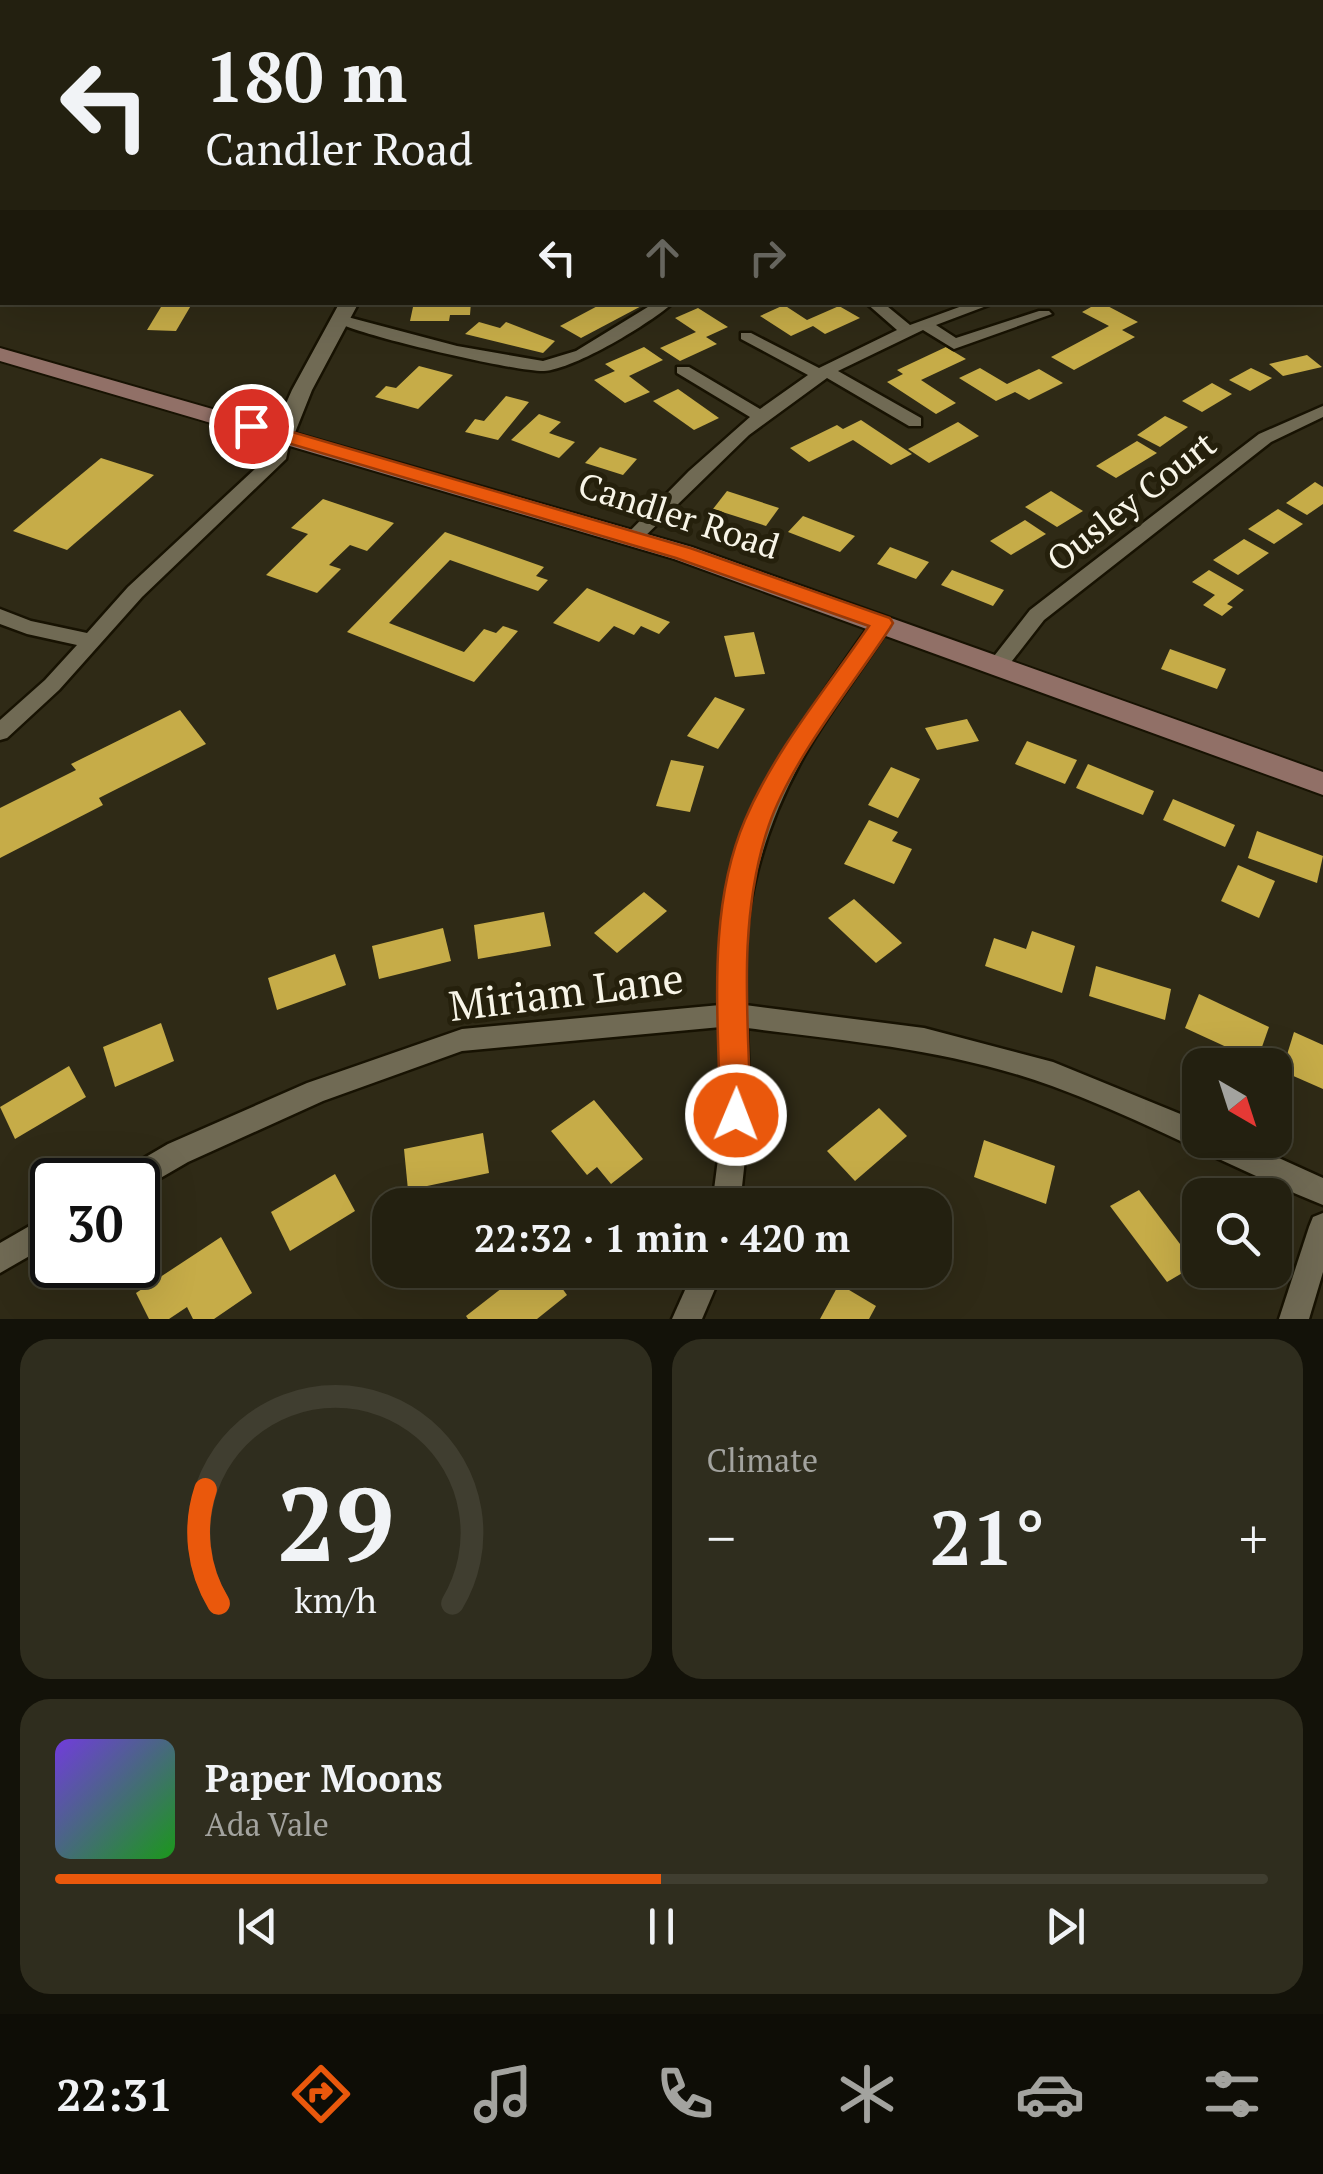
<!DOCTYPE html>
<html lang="en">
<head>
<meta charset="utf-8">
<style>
	body { margin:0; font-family:"PT Serif",serif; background:#2f2d1e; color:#f1f3f6; height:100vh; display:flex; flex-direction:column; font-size:38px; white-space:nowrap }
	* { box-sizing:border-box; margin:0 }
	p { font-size:32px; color:#a3a39f }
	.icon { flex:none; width:55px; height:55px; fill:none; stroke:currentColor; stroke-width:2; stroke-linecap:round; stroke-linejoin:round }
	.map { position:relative; height:1319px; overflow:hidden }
	.drawer { display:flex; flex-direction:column; gap:20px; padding:20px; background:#131209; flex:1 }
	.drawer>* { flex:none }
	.banner { position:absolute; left:0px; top:0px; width:1325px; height:305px; box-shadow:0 10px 40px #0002,0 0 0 2px #403e30; background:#232010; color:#f1f3f6; overflow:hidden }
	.needle { width:65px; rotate:141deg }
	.controls { position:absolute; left:1182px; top:1048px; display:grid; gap:20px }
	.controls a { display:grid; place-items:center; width:110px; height:110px; border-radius:20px; background:#232010; box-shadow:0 10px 40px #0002,0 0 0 2px #403e30; font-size:50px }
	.speed { position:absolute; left:30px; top:1158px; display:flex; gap:20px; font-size:50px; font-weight:700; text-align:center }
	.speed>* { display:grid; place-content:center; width:130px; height:130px; border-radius:50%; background:#232010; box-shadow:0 10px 40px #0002,0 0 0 2px #403e30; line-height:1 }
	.speed .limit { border:5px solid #111; border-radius:15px; background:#fff; color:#111 }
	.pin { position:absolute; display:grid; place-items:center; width:85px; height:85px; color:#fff; margin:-42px; border:5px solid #fff; border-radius:50%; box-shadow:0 2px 10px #0007 }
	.me { position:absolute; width:110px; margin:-55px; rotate:1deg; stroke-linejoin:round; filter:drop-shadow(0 0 8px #0008) }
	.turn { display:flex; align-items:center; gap:35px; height:210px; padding:0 40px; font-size:45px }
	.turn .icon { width:130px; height:130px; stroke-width:2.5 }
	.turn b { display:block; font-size:70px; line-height:85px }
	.lanes { display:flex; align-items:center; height:95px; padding:0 40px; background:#0003; justify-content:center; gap:50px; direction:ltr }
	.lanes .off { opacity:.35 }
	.big { font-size:75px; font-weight:600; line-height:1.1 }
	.drawer .card { flex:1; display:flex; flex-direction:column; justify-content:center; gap:15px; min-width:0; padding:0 35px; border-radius:30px; background:#2f2d1e }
	.drawer .dial { align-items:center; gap:0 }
	.dial svg { height:260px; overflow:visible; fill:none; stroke:#403e30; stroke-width:7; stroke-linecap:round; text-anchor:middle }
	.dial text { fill:#f1f3f6; stroke:none }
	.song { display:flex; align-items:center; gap:30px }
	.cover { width:120px; height:120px; border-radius:15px; background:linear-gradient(135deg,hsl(260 70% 55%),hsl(120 70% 35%)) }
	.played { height:10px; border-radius:5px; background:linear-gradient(90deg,#ea580c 50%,#403e30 50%) }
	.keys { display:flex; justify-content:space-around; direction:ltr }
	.heat { display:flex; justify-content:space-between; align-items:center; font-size:55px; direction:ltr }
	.drawer .tiles { flex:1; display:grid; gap:20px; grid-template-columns:1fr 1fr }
	.card:last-child { grid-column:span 2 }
	.trip { position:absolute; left:372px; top:1188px; width:580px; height:100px; border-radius:30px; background:#232010; box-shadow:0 10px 40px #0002,0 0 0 2px #403e30; font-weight:600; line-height:100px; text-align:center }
	.dock { display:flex; height:160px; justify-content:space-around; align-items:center; background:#0e0d06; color:#a3a39f }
	.dock .icon { width:70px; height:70px }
	.dock .active { color:#ea580c }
	.dock b { font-size:45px; color:#f1f3f6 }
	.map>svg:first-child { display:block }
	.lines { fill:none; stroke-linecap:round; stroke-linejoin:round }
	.stream { stroke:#01182b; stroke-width:4 }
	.building { fill:#c6ac48 }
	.minor-casing { stroke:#171202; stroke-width:5 }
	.tertiary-casing { stroke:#171202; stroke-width:5 }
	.secondary-casing { stroke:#171202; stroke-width:4 }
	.minor { fill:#706a54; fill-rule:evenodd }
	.tertiary { fill:#706a54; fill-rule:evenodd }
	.secondary { fill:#917067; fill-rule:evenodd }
	.route { fill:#ea580c; stroke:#983908; stroke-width:2.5 }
	.labels { text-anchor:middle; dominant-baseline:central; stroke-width:10; stroke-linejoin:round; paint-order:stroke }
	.street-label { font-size:35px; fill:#f8f5e8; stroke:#25200c }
	.near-street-label { font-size:42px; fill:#f8f5e8; stroke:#25200c }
</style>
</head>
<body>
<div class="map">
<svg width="1323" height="1319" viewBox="0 0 1323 1319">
	<rect width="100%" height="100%" fill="#2f2a16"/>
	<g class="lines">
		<polyline class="stream" points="360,0 364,2"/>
	</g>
	<g class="building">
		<polygon points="164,302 193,302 176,331 147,330"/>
		<polygon points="437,302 471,302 470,315 450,315 449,321 410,321 413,307 437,307"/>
		<polygon points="605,302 649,302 581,338 560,326"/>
		<polygon points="1100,302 1138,322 1122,330 1135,337 1074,370 1051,357 1109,326 1082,312"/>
		<polygon points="784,305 807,320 839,306 860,318 825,334 813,326 791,336 760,316"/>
		<polygon points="698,308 728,327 706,337 717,344 680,361 660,348 696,332 675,318"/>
		<polygon points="479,322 500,328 506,322 555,341 543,353 465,334"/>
		<polygon points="644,347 663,360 629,376 650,392 625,403 594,380 615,371 605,364"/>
		<polygon points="946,347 966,359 921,380 956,403 936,414 887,382 903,374 897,370"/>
		<polygon points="1307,355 1322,367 1283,376 1269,364"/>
		<polygon points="419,366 453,375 418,409 375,397 386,386 396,388"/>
		<polygon points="980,368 1007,384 1039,369 1063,383 1029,400 1015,392 996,401 959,378"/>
		<polygon points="1251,368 1272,378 1250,391 1229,380"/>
		<polygon points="1212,383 1232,394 1202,412 1182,401"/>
		<polygon points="678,389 719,418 694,430 653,401"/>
		<polygon points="506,396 529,402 498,440 465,432 475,419 484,421"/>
		<polygon points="539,414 561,422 549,433 575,442 559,458 511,440"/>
		<polygon points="1165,416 1188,427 1160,447 1137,435"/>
		<polygon points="861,420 912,454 891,465 853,440 809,462 790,448 837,425 843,429"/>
		<polygon points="958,422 979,436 929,463 908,449"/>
		<polygon points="1137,441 1157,453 1116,478 1096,466"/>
		<polygon points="600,447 637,459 623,475 585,463"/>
		<polygon points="101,458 154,475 67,550 13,531"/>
		<polygon points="1315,482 1323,487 1323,504 1307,515 1286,503"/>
		<polygon points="727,491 779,508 766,526 713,509"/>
		<polygon points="1051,491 1083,511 1057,527 1025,507"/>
		<polygon points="323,499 394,523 367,551 350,545 329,565 341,569 317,593 266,575 308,534 291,528"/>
		<polygon points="1278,509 1303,524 1274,544 1248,529"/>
		<polygon points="803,516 855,536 840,552 788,532"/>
		<polygon points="1025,520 1046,534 1011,555 990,541"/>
		<polygon points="445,532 544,567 536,576 548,580 538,591 450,560 389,623 464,652 484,629 496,633 503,626 518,631 474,682 347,632"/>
		<polygon points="1244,539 1269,553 1238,575 1213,560"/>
		<polygon points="890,547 929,562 916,579 877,564"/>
		<polygon points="952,570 1004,590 993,606 941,585"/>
		<polygon points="1209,570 1244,590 1227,604 1233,607 1222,616 1203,605 1215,595 1192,582"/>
		<polygon points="587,588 670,622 659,634 641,626 634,635 614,626 599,642 553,623"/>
		<polygon points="754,632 765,674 735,677 724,636"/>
		<polygon points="1170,649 1226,669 1217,689 1161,669"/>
		<polygon points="715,697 745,709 718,749 687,736"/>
		<polygon points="180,710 206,744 99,798 103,805 0,858 0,808 76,770 71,764"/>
		<polygon points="967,719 979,741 937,750 925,728"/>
		<polygon points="1027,741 1077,760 1065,784 1015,764"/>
		<polygon points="671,760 704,766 690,812 656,806"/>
		<polygon points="1088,764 1154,791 1143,815 1076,788"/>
		<polygon points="891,767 920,779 898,818 868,805"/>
		<polygon points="1173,799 1235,825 1225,847 1163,820"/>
		<polygon points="869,820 898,832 892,841 912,849 894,884 844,864"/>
		<polygon points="1257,831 1323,856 1317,883 1248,858"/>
		<polygon points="1238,865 1275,881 1259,918 1221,901"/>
		<polygon points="644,892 667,911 617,953 594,933"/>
		<polygon points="854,899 902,943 876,963 828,918"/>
		<polygon points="544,912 551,946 478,959 474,925"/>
		<polygon points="443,928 451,961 379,979 372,946"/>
		<polygon points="1032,931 1075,946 1062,993 985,966 994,938 1026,949"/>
		<polygon points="335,954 346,985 277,1010 268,978"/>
		<polygon points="1096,966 1171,989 1165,1020 1089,996"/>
		<polygon points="1199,994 1269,1027 1257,1061 1185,1028"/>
		<polygon points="161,1023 174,1061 115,1087 103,1047"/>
		<polygon points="1294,1032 1323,1045 1323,1089 1282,1071"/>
		<polygon points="69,1066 86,1097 15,1139 0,1107"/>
		<polygon points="594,1100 643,1159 611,1184 597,1167 587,1175 551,1131"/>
		<polygon points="879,1108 907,1136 855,1181 827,1151"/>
		<polygon points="483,1133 489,1173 408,1190 404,1149"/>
		<polygon points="984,1140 1055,1166 1046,1204 974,1177"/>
		<polygon points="335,1174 355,1211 290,1251 271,1212"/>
		<polygon points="1139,1190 1196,1265 1167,1282 1110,1206"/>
		<polygon points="221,1237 252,1293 214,1319 193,1319 187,1307 169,1319 149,1319 136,1293"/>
		<polygon points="525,1270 549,1270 567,1295 537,1319 468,1319 466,1316"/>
		<polygon points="839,1284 876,1306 869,1319 820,1319"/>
	</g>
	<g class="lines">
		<g class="minor-casing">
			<g id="minor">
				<polygon points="81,0 92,0 93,2 82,2"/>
				<polygon points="762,0 777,0 778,2 764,2"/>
				<polygon points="1118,0 1130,0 1131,2 1120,2"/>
				<rect x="0" y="19" width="2" height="7"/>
				<polygon points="2,94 2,102 0,103 0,95"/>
				<polygon points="2,118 2,126 0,127 0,119"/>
				<rect x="1322" y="212" width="1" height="8"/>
				<path d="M 656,302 L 674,302 C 651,323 575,369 544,371 C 516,372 352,334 332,320 L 340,315 L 457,346 L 543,361 L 576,351 Z"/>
				<polygon points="865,302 882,302 910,325 973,302 997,302 936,325 956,338 1039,311 1049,311 1052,314 954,349 923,330 838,371 921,418 921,426 909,426 827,378 749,435 639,542 627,542 624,538 627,534 689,471 750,417 677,373 677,367 689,367 760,409 808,375 741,339 741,333 751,333 819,368 897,330"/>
				<polygon points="1323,406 1323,417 1271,442 1044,620 1005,670 991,670 988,665 991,660 1030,610 1100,556 1259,434"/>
				<polygon points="283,430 291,435 286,459 142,597 59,690 7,738 0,740 0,720 45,680 77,645 27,634 0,624 0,609 31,621 87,633 128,587 272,453 275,435"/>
				<path d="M 882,616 L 892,623 C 866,664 836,702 811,744 C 763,824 739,911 745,1005 L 924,1028 L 1053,1062 L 1200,1122 L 1200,1140 L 1239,1140 L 1323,1178 L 1323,1205 C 1231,1168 1145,1120 1052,1086 C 954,1050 849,1041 747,1028 L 750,1113 L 740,1205 L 712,1205 L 724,1113 L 721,1027 L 462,1051 L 323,1101 L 188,1162 L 138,1191 L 138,1180 L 118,1180 L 122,1171 L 168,1144 L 307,1083 L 462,1029 L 720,1005 C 712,844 787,743 875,618 Z"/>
				<polygon points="52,1213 52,1243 0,1273 0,1243"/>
				<polygon points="1323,1213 1323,1272 1309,1319 1279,1319 1309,1227 1313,1217"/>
				<polygon points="694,1270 723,1270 702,1319 672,1319"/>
			</g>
		</g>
		<g class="tertiary-casing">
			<polygon id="tertiary" points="340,302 359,302 312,390 294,435 290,439 276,439 272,435 292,390"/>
		</g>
		<g class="secondary-casing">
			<polygon id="secondary" points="0,348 692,547 1323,772 1323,795 674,559 0,361"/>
		</g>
		<use href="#minor" class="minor"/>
		<use href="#tertiary" class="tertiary"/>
		<use href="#secondary" class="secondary"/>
	</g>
	<path class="route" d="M 251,420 L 690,548 L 890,618 L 893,623 L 890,628 C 852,686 791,761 769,825 C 737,918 748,1018 751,1115 L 746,1125 L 736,1129 L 725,1125 L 720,1115 C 719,1019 706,911 745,820 C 775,750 826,689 869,626 L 676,558 L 244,430 L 244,421 Z"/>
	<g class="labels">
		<g class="street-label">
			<text transform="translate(1131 501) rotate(-38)">Ousley Court</text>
			<text transform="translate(679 515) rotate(18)">Candler Road</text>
		</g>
		<g class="near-street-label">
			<text transform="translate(566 991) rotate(-7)">Miriam Lane</text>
		</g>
	</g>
</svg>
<div class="controls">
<a><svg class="needle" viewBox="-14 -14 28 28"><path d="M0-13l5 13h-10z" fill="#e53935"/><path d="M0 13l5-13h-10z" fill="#a3a39f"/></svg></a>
<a><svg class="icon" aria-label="search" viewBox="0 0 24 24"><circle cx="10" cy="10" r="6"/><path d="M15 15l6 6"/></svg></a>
</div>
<div class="speed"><div class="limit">30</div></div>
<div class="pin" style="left:251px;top:426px;background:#d93025"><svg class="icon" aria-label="arrive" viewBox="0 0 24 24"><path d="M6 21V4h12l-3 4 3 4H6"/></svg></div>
<svg class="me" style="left:736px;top:1115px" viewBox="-20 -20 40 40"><circle r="17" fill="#ea580c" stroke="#fff" stroke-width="3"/><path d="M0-11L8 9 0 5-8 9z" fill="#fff"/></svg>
<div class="trip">22:32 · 1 min · 420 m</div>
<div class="banner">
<div class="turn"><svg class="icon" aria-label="left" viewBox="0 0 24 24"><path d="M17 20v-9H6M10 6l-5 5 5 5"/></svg><div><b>180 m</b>Candler Road</div></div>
<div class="lanes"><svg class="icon" aria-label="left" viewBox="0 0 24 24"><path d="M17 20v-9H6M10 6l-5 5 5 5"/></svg><svg class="icon off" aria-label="ahead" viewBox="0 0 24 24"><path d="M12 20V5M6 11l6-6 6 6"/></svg><svg class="icon off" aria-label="right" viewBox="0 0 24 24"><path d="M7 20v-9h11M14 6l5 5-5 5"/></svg></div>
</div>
</div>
<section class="drawer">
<div class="tiles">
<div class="card dial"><svg viewBox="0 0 100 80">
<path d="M14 69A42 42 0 1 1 86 69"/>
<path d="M14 69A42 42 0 0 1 10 34" stroke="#ea580c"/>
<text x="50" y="56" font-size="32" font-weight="700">29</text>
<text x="50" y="72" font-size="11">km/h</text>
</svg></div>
<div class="card"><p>Climate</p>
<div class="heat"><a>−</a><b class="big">21°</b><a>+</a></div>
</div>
<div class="card">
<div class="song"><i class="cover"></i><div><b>Paper Moons</b><p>Ada Vale</p></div></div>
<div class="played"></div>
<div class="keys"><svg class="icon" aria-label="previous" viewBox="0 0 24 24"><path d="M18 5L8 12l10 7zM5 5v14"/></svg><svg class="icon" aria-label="pause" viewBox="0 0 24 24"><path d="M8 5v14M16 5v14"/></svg><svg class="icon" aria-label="next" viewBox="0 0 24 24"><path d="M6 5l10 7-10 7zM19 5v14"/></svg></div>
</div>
</div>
</section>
<nav class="dock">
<b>22:31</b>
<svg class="icon active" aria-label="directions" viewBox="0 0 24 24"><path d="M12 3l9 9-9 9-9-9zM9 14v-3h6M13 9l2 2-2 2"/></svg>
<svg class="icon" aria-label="music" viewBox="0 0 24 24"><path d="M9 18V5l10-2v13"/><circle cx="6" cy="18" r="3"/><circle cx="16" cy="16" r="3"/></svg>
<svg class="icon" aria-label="phone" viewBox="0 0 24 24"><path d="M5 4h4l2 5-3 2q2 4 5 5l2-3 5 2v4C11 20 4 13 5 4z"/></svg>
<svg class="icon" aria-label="climate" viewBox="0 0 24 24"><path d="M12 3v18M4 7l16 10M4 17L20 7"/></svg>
<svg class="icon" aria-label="car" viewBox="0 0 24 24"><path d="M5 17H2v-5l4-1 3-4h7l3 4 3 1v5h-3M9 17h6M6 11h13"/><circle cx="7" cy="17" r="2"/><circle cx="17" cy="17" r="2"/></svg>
<svg class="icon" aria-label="filters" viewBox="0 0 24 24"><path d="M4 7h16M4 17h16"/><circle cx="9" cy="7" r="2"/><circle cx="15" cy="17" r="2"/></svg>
</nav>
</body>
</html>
